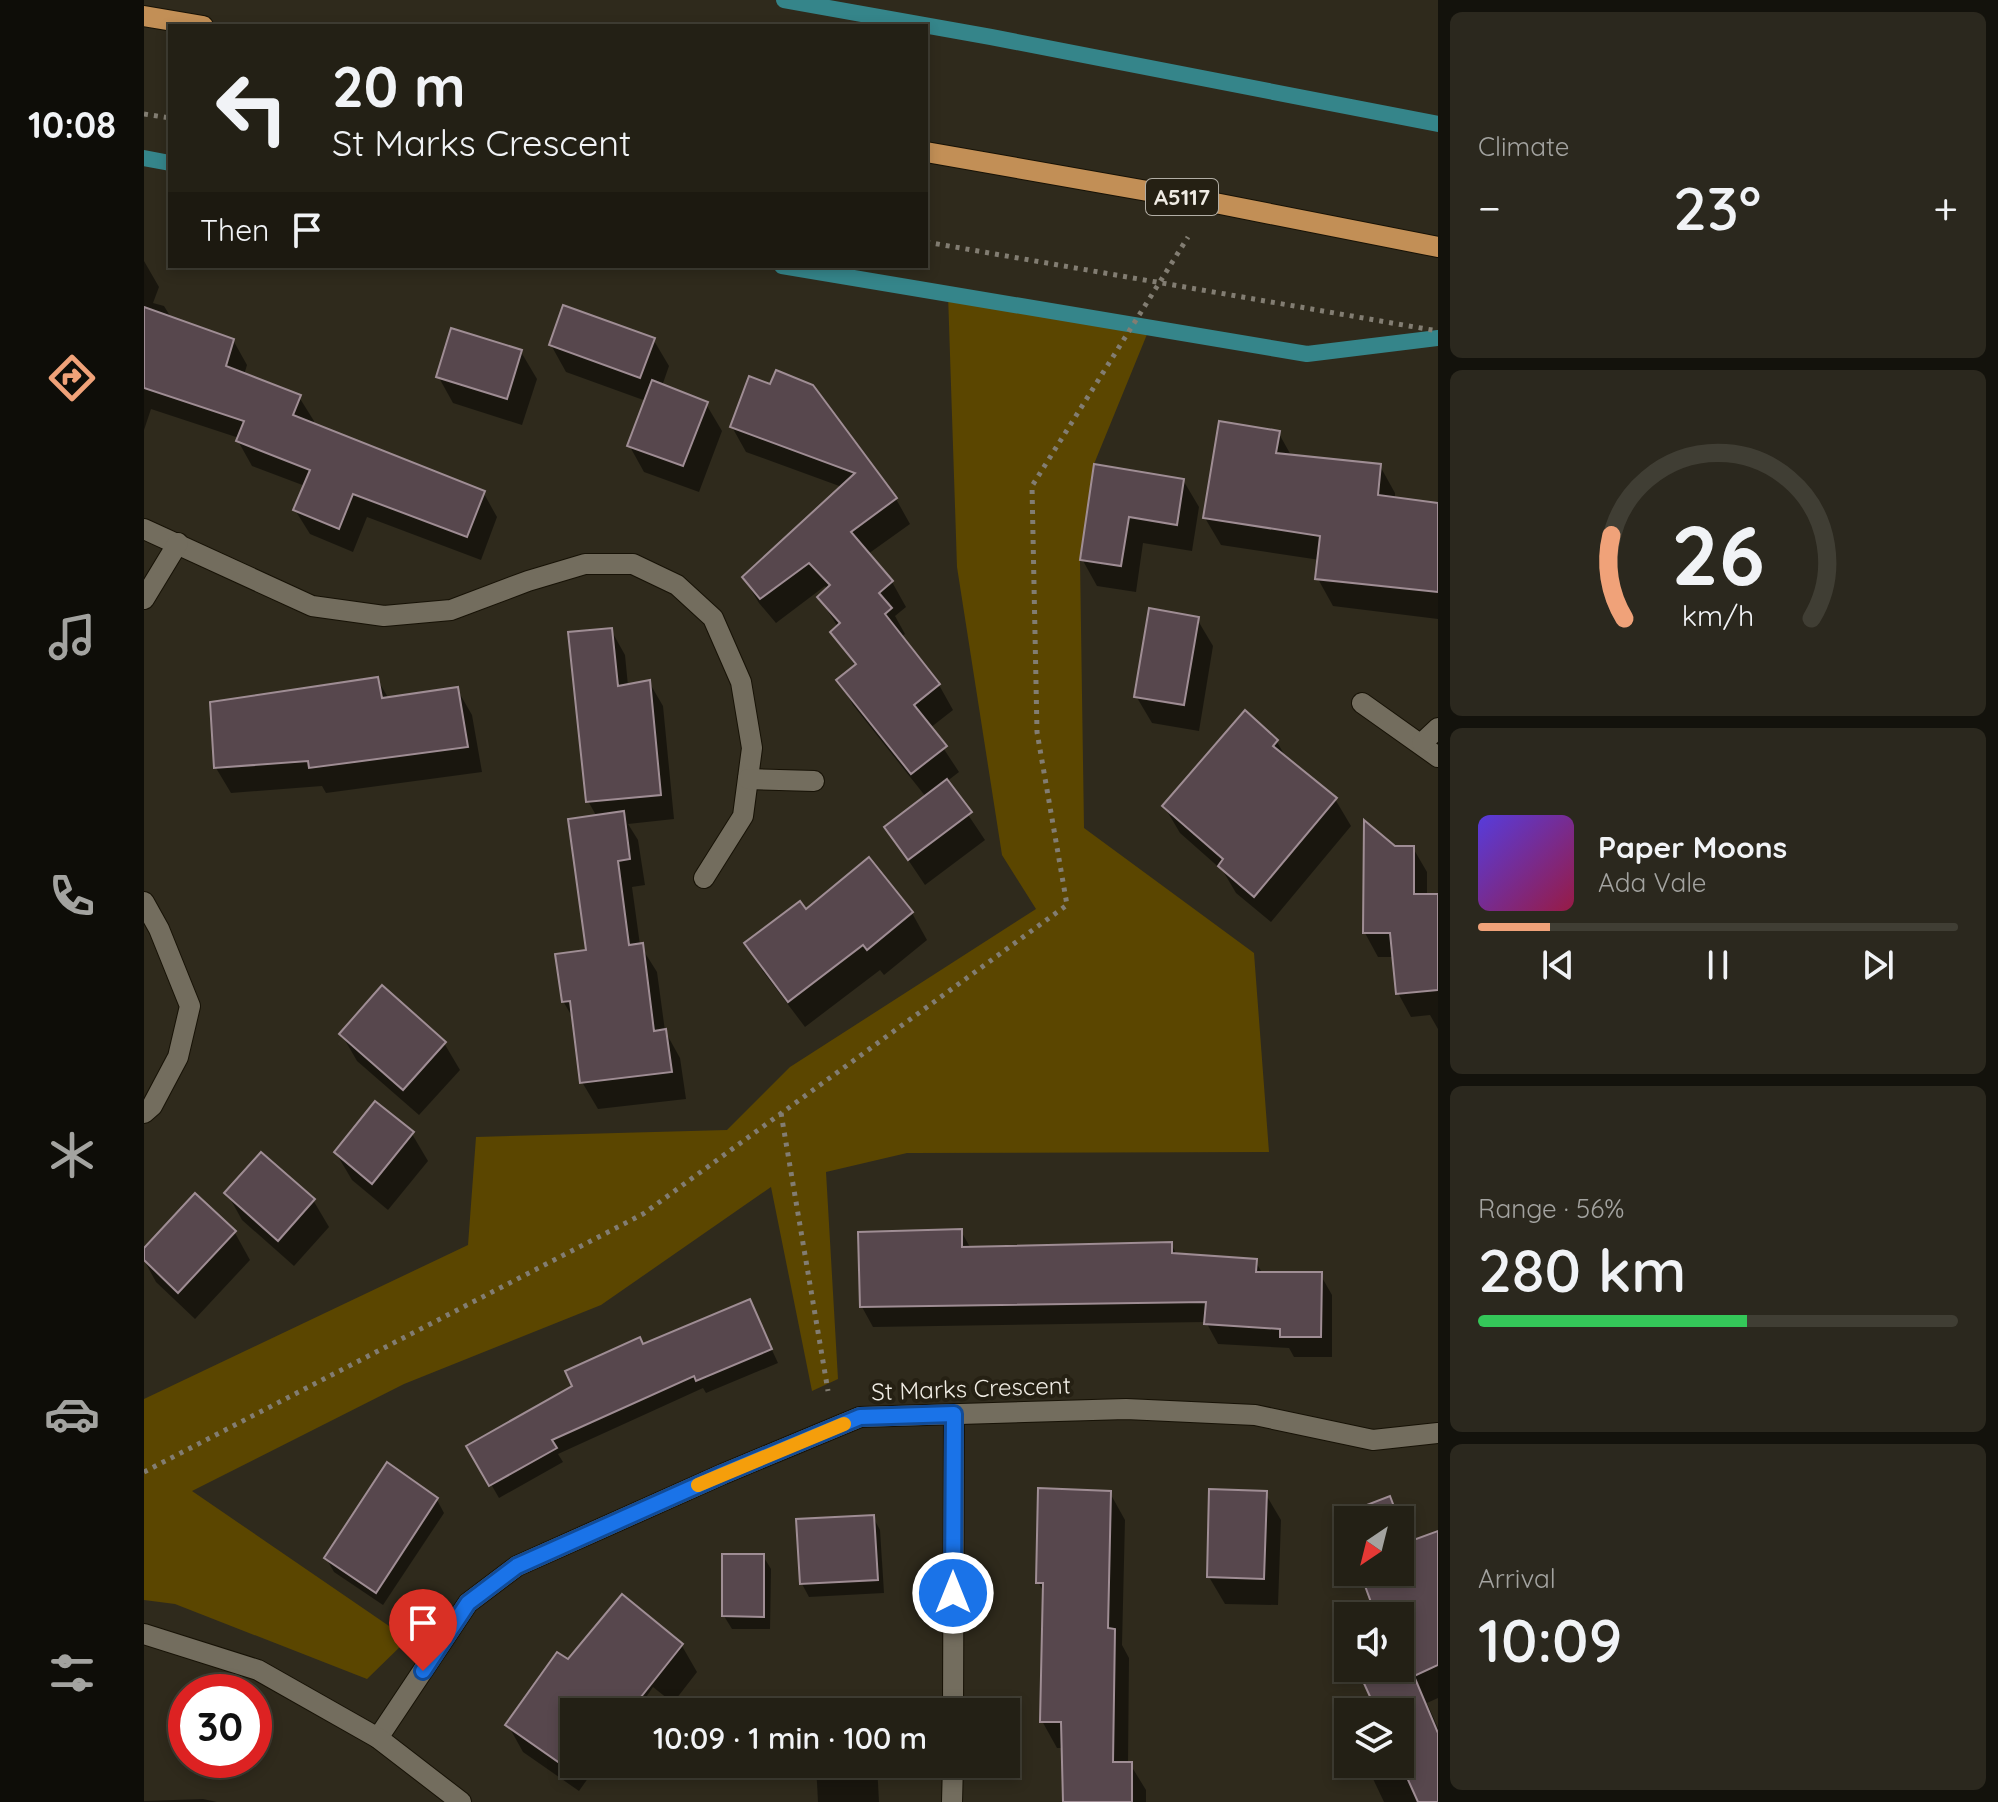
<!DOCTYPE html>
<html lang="en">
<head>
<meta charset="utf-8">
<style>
	body { margin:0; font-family:Quicksand,sans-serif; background:#2b281e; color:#f1f3f6; height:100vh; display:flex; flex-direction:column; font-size:30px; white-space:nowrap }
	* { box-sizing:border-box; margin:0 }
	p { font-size:26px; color:#a3a3a0 }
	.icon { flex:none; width:44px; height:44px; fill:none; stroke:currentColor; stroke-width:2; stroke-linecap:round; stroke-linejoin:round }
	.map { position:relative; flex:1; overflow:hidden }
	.side { display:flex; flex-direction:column; gap:12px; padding:12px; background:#13120c; width:560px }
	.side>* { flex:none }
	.hud { position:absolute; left:24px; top:24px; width:760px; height:244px; border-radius:0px; box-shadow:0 4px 12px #0003,0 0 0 2px #403e34; background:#232015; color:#f1f3f6; overflow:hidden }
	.needle { width:52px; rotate:215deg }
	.controls { position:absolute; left:1190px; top:1506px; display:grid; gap:16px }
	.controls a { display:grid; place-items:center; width:80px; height:80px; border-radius:0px; background:#232015; box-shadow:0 4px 12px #0003,0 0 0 2px #403e34; font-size:40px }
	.speed { position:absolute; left:24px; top:1674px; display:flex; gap:16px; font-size:40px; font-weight:700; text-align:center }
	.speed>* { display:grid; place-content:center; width:104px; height:104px; border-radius:50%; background:#232015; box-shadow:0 4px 12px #0003,0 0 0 2px #403e34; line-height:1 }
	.speed .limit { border:12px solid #d22; background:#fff; color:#111 }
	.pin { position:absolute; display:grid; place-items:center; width:68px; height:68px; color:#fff; margin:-82px -34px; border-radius:50% 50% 50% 0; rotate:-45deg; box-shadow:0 0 8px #0007 }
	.pin .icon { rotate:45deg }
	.me { position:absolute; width:88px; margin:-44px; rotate:0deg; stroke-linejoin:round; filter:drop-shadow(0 0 6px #0008) }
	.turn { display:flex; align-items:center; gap:28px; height:168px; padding:0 32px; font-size:36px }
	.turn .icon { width:104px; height:104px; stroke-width:2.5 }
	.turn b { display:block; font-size:56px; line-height:68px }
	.then { display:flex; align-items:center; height:76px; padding:0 32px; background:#0003; gap:16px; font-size:30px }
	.big { font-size:60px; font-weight:600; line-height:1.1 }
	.side .card { flex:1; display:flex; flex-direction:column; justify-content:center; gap:12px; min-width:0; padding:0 28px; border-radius:12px; background:#2b281e }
	.side .dial { align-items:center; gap:0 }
	.dial svg { height:208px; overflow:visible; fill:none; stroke:#403e34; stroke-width:7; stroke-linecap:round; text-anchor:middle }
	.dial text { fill:#f1f3f6; stroke:none }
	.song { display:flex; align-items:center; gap:24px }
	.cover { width:96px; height:96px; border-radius:12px; background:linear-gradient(135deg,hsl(250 70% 55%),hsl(340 70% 35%)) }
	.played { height:8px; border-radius:4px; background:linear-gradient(90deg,#f0a279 15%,#403e34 15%) }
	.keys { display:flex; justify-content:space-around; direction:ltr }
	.heat { display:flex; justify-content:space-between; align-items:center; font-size:44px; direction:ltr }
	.charge { height:12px; border-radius:6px; background:linear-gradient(90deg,#34c759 56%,#403e34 0) }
	.trip { position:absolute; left:416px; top:1698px; width:460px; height:80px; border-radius:0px; background:#232015; box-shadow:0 4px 12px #0003,0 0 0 2px #403e34; font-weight:600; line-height:80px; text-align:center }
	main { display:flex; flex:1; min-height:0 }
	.menu { display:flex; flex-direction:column; width:144px; justify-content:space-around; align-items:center; background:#0e0d08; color:#a3a3a0 }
	.menu .icon { width:56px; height:56px }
	.menu .selected { color:#f0a279 }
	.menu b { font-size:36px; color:#f1f3f6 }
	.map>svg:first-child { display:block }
	.green { fill:#5b4600 }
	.shadow { fill:#0007 }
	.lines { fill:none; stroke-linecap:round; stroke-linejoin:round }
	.stream { stroke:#35858a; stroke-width:16 }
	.building { fill:#57474d; stroke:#9f8d94; stroke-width:2 }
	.minor-casing { stroke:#171206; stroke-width:22 }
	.tertiary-casing { stroke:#171206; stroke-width:22 }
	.primary-casing { stroke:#171206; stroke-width:22 }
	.path { stroke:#827d72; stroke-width:5; stroke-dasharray:4 6; stroke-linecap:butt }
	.minor { stroke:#736d5e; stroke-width:20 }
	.tertiary { stroke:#736d5e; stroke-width:20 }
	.primary { stroke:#c28f56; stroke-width:20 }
	.route-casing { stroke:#114b97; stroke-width:20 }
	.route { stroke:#1a73e8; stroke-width:14 }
	.slow { stroke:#f59e0b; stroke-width:14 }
	.labels { text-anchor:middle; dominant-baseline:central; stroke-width:8; stroke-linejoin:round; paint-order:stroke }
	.shield { fill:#252013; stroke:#b2aea5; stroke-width:2 }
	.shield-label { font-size:22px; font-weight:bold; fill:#efebe3 }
	.street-label { font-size:24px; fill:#efebe3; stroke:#252013 }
</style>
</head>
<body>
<main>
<nav class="menu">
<b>10:08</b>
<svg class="icon selected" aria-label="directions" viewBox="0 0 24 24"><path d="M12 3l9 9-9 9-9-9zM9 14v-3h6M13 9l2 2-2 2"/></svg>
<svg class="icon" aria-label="music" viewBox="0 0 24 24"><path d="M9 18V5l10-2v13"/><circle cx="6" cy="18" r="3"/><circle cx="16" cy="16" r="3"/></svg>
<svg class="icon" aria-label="phone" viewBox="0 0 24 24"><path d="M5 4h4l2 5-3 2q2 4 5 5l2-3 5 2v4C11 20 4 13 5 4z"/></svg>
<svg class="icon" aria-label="climate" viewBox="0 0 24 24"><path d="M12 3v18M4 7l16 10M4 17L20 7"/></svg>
<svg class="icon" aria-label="car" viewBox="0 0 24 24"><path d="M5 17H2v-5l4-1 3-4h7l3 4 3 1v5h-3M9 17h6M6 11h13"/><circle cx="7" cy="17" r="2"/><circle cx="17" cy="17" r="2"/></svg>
<svg class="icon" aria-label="filters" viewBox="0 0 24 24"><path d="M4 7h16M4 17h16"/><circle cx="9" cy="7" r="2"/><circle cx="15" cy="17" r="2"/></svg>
</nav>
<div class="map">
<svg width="1294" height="1802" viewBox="0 0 1294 1802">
	<rect width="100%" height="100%" fill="#2f2a1c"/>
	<polygon class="green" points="804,294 1006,327 950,464 936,560 940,828 1110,953 1125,1152 763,1153 682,1172 694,1379 668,1391 627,1187 457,1305 260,1384 48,1491 264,1639 223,1679 31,1604 0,1600 0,1399 324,1245 332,1137 583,1130 646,1067 892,909 858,855 813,567"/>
	<g class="shadow">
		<polygon points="0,261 15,287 9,303 20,306 28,319 89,340 103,365 100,375 155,397 170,421 168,425 339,492 353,517 337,560 223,517 209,552 166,534 151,510 161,486 108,466 94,441 95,438 7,409 0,430"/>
		<polygon points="509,339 525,366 518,386 562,404 578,431 555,492 500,472 485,445 502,401 422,372 407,345"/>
		<polygon points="377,352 393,379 378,425 309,403 294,376"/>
		<polygon points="606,379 752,499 766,524 724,554 748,582 762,607 751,616 761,634 757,637 795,685 809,710 786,728 815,772 802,782 841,840 781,885 742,827 782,797 709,705 695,680 712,667 689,632 694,627 675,597 684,590 681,586 632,623 615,603 600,578 698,487 602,452 588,427"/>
		<polygon points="1134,432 1148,457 1236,466 1251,493 1251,499 1294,505 1294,619 1189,606 1174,579 1176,560 1077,545 1061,518"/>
		<polygon points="952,467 1039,480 1055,507 1048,551 999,543 992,592 953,586 938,559"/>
		<polygon points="1053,619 1069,646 1055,731 1008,723 992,696"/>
		<polygon points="467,630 481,655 484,686 505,682 519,706 530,819 484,824 494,840 501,885 488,887 496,945 513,972 521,1031 536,1058 542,1099 454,1109 438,1082 430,1020 419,1001 444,952 453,817 444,801"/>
		<polygon points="233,679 245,699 313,689 328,715 338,772 182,793 178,786 87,793 72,768 68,704"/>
		<polygon points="1101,713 1133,742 1144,761 1191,799 1207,826 1127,922 1092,893 1079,871 1036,833 1020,806"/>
		<polygon points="1250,848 1269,848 1283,872 1283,896 1294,896 1294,1029 1286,1015 1267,1017 1254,993 1250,957 1234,957 1221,933"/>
		<polygon points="724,860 768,913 783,940 740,975 736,970 661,1027 618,970 602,944 662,912"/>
		<polygon points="198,1035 300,1043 316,1070 275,1115 213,1061"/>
		<polygon points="268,1134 284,1161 244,1210 208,1180 192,1153"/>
		<polygon points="83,1193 169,1200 185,1227 150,1266 98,1220"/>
		<polygon points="51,1196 91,1233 106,1260 51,1319 12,1282 0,1260 0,1251"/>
		<polygon points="817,1231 827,1249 1027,1244 1033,1255 1111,1261 1119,1274 1176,1274 1188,1295 1188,1357 1150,1357 1145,1348 1074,1344 1062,1322 729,1327 718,1307"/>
		<polygon points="605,1301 634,1363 562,1393 559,1388 414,1454 419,1462 355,1498 325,1446 499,1346"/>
		<polygon points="966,1493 981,1520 978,1645 985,1658 984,1764 986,1764 1002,1790 1002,1802 921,1802 920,1748 913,1748 898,1721 901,1594 894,1582"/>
		<polygon points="1121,1493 1137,1520 1134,1605 1081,1604 1065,1577"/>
		<polygon points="1245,1498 1260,1525 1268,1543 1294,1533 1294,1698 1283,1703 1294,1728 1294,1802 1240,1802 1222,1764 1256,1764 1256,1712 1236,1712 1216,1668 1256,1668 1256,1616 1235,1616 1218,1572 1256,1572 1256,1520 1204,1520 1204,1537 1196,1517"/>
		<polygon points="293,1500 300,1513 239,1605 190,1572 182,1558"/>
		<polygon points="729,1517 736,1530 740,1593 665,1597 658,1584"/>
		<polygon points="619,1556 627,1569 626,1629 588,1629 580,1616"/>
		<polygon points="538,1646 553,1672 529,1703 509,1687 492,1712 430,1712 430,1764 454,1764 435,1791 379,1752 364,1725 424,1662"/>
		<polygon points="672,1764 733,1764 735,1802 674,1802"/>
		<polygon points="59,1799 73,1802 0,1802 0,1801"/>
	</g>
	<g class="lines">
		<g class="stream">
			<polyline points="640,0 847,37 1294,124"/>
			<polyline points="0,158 26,163"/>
			<polyline points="638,266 1163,354 1294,338"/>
		</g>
	</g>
	<g class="building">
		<polygon points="419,305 511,338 496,378 405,345"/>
		<polygon points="0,307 90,339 82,366 157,395 149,415 341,491 323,537 209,494 195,529 149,510 166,470 92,441 100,421 0,388"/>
		<polygon points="307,328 378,350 363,399 292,377"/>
		<polygon points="632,370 669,385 753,498 707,532 749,581 735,593 748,608 741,614 796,684 770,705 803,746 767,774 692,680 712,664 686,632 696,623 673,597 686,585 665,563 616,599 598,577 711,473 586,427 605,376 626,384"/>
		<polygon points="508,380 564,402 539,466 483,446"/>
		<polygon points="1075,421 1136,431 1132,453 1237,464 1234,495 1294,503 1294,592 1171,579 1176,536 1059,518"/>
		<polygon points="950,464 1040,479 1033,525 985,517 977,566 936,560"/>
		<polygon points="1005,608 1055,617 1040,705 990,697"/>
		<polygon points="468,628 474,686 506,680 517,795 442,802 424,632"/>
		<polygon points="234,677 238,698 314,687 324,747 165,768 164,761 70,768 66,702"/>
		<polygon points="1101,710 1134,740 1129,746 1193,798 1110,897 1074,866 1079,859 1018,806"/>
		<polygon points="803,779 828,812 764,860 740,827"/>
		<polygon points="480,811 486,859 474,861 485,945 499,943 510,1031 522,1029 528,1072 436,1083 426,1001 418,1002 411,954 442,950 424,819"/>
		<polygon points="1220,820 1251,846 1270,846 1270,894 1294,894 1294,990 1252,994 1246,933 1219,933"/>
		<polygon points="725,857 769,912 723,950 719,945 644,1002 600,943 656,901 662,909"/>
		<polygon points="238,985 302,1042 259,1090 195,1034"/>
		<polygon points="231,1101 270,1132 228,1184 190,1152"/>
		<polygon points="117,1152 171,1199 134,1241 80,1193"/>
		<polygon points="51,1193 92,1231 34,1293 0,1260 0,1248"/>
		<polygon points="818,1229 818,1247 1028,1242 1028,1253 1113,1259 1112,1272 1178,1272 1177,1337 1136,1337 1136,1329 1060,1324 1062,1302 716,1307 714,1232"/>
		<polygon points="606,1299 628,1349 552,1381 550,1376 408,1440 413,1448 345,1486 322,1446 428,1386 421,1371 496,1337 499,1344"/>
		<polygon points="243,1462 294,1498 232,1593 180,1558"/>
		<polygon points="894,1488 967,1491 964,1628 971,1629 969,1762 988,1762 988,1802 919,1802 917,1722 896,1722 899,1583 892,1583"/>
		<polygon points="1065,1489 1123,1491 1120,1579 1063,1577"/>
		<polygon points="1246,1496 1255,1520 1204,1520 1204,1542 1194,1516"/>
		<polygon points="730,1515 734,1580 656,1584 652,1519"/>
		<polygon points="1256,1522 1264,1542 1294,1531 1294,1665 1270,1676 1294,1733 1294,1802 1274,1802 1256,1762 1256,1712 1233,1712 1213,1668 1256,1668 1256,1616 1232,1616 1216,1572 1256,1572"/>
		<polygon points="578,1554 620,1554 620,1617 578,1616"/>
		<polygon points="478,1594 539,1644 485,1712 430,1712 430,1773 361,1725 413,1652 424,1659"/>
	</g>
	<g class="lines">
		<g class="minor-casing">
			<g id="minor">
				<polyline points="0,529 168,606 240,616 307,610 384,581 441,564 489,564 533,585 569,618 597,682 608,748 599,816 560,878"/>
				<polyline points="0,599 34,543"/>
				<polyline points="1218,703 1294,757"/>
				<polyline points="1278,743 1294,728"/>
				<polyline points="604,779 670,781"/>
				<polyline points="0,902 15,929 46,1006 34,1057 8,1106 0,1113"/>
				<polyline points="809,1712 810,1414"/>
				<polyline points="234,1738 324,1603 373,1566 579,1474 716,1417 982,1409 1111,1415 1229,1440 1294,1433"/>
				<polyline points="808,1802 809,1764"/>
			</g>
		</g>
		<g class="tertiary-casing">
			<polyline id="tertiary" points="0,1634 114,1670 234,1738 317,1802"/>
		</g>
		<g class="primary-casing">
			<g id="primary">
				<polyline points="0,16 59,26"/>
				<polyline points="782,152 1066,202 1294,247"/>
			</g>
		</g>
		<g class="path">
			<polyline points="0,114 26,118"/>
			<polyline points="782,242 1294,331"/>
			<polyline points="637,1113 684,1391"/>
			<polyline points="0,1472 499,1214 923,905 893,732 888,486 1044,237"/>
		</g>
		<use href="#minor" class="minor"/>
		<use href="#tertiary" class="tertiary"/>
		<use href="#primary" class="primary"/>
	</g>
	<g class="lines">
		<g class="route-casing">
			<polyline id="route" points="279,1671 324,1603 373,1566 579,1474 716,1417 810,1414 809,1593"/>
		</g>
		<use href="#route" class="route"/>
		<polyline class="slow" points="554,1485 700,1424"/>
	</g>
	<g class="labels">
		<rect class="shield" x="1002" y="179" width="72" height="36" rx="6"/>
		<g class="shield-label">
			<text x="1038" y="197">A5117</text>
		</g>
		<g class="street-label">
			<text transform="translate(827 1388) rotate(-2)">St Marks Crescent</text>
		</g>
	</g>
</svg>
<div class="controls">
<a><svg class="needle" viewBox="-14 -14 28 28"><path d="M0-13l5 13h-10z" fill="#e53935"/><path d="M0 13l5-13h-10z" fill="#a3a3a0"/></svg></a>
<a><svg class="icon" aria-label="sound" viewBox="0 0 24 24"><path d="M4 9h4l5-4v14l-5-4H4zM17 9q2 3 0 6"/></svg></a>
<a><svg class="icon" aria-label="layers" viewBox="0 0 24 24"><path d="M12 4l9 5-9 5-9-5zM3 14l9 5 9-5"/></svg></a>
</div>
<div class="speed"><div class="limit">30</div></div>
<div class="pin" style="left:279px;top:1671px;background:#d93025"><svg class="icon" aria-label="arrive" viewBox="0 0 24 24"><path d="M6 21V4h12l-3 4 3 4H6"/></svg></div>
<svg class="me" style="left:809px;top:1593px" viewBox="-20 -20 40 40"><circle r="17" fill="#1a73e8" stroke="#fff" stroke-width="3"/><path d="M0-11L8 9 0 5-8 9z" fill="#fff"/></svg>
<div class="trip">10:09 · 1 min · 100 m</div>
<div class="hud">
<div class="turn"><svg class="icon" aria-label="left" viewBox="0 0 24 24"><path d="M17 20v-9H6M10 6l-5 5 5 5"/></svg><div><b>20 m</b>St Marks Crescent</div></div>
<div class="then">Then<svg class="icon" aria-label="arrive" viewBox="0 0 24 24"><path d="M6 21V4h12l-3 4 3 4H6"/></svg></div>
</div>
</div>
<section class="side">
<div class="card"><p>Climate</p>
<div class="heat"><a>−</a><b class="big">23°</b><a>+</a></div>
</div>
<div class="card dial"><svg viewBox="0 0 100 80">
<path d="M14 69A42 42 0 1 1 86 69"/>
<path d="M14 69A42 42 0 0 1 9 37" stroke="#f0a279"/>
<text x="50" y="56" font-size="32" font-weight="700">26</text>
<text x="50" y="72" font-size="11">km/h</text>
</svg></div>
<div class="card">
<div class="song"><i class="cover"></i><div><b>Paper Moons</b><p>Ada Vale</p></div></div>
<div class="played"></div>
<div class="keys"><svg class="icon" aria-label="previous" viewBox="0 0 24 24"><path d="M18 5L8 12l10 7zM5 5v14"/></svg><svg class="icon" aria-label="pause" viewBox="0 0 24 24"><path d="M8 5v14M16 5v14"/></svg><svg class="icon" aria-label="next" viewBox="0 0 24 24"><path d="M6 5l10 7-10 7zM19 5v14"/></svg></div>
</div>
<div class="card"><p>Range · 56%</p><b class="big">280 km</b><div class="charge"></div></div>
<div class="card"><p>Arrival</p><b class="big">10:09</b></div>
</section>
</main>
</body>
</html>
